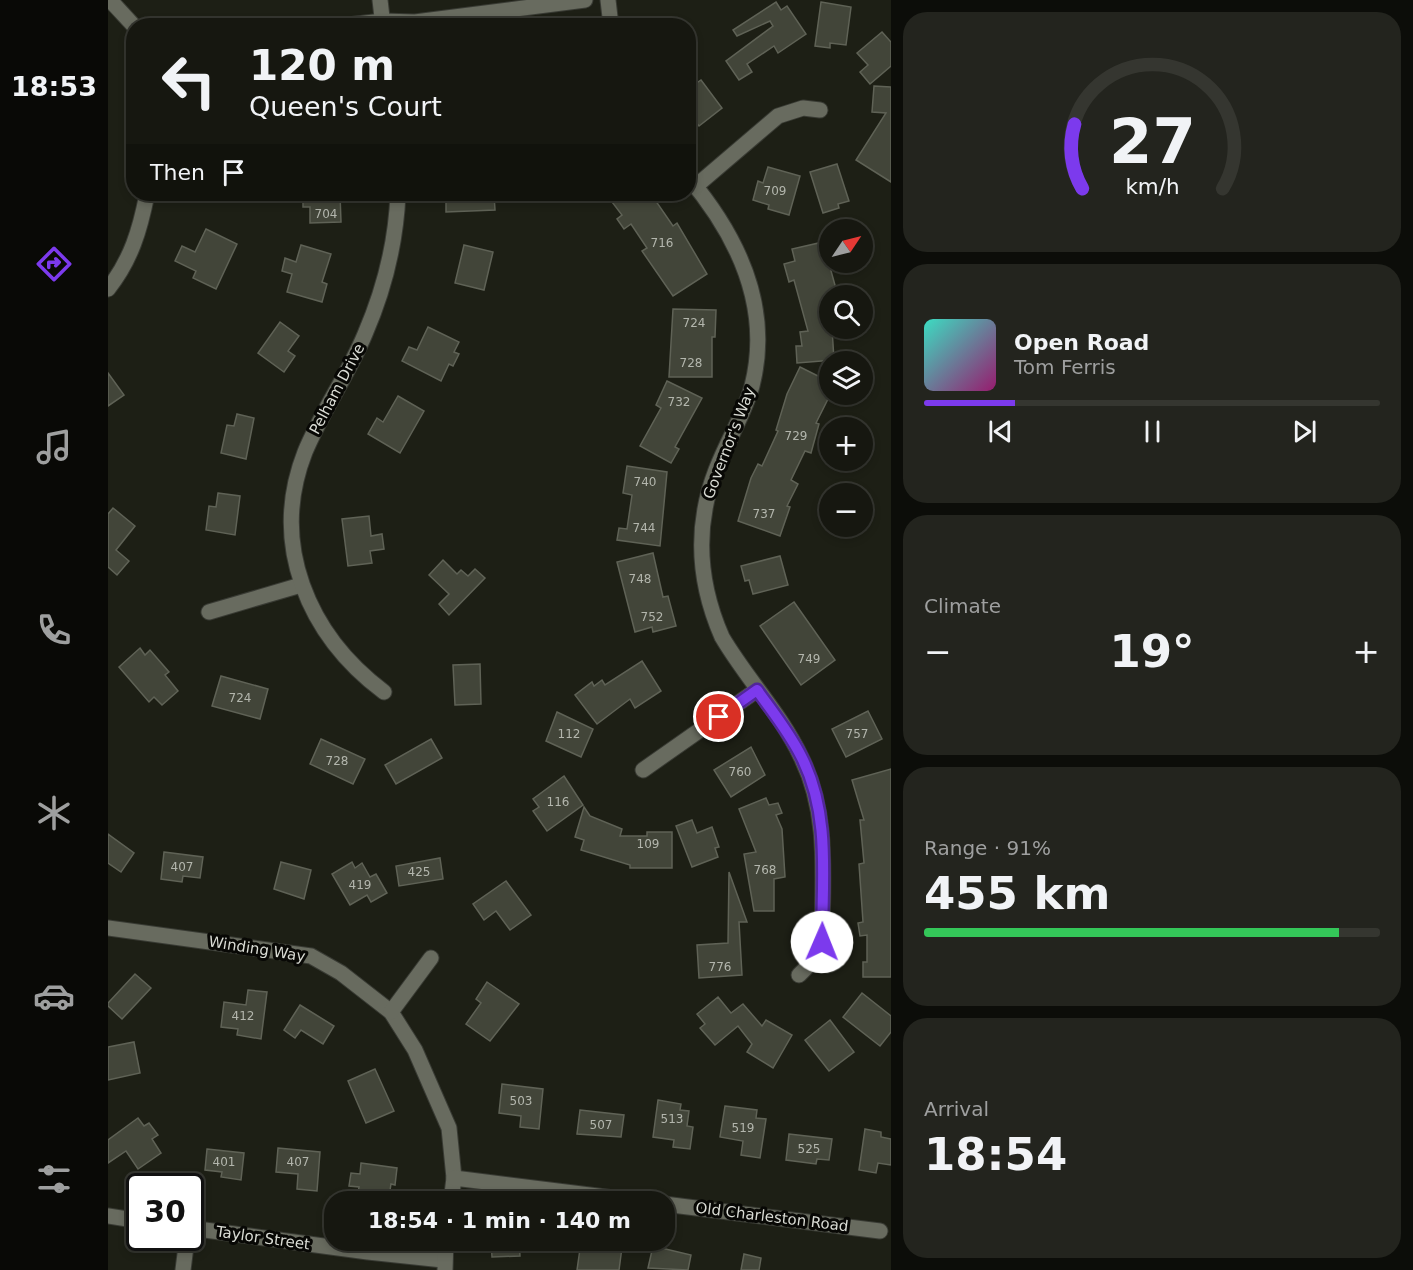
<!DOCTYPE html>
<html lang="en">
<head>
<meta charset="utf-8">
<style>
	body { margin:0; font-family:"DejaVu Sans",sans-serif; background:#23241e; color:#f1f3f6; height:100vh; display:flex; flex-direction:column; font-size:22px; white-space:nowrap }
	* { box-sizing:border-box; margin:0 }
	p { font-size:20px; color:#9e9f9f }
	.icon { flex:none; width:33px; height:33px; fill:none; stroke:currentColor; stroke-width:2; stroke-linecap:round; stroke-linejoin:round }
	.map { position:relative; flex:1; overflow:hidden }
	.side { display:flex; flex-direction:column; gap:12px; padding:12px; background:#0c0d09; width:522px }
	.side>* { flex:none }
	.hud { position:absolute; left:18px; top:18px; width:570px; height:183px; border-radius:24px; box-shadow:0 3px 9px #0003,0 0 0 2px #353630; background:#161710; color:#f1f3f6; overflow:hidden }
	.needle { width:39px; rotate:55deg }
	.fabs { position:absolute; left:711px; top:219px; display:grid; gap:12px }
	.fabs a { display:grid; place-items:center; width:54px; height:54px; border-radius:50%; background:#161710; box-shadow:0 3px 9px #0003,0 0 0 2px #353630; font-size:30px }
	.speed { position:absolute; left:18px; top:1173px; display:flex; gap:12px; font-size:30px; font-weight:700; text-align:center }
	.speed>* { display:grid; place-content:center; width:78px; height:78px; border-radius:50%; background:#161710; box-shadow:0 3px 9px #0003,0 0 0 2px #353630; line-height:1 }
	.speed .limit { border:3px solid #111; border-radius:9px; background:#fff; color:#111 }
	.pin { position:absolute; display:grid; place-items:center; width:51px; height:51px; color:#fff; margin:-26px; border:3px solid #fff; border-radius:50%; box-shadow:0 2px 6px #0007 }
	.me { position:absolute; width:66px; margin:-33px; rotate:1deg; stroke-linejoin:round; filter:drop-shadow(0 0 4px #0008) }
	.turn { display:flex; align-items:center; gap:21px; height:126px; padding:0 24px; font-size:27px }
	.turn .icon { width:78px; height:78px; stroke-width:2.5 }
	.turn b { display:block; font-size:42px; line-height:51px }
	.then { display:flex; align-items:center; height:57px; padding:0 24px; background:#0003; gap:12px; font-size:22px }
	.big { font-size:45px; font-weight:700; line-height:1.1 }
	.side .tile { flex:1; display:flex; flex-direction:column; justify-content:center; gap:9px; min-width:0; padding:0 21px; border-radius:24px; background:#23241e }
	.side .dial { align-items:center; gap:0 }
	.dial svg { height:156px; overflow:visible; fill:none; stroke:#353630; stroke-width:7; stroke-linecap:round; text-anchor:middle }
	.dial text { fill:#f1f3f6; stroke:none }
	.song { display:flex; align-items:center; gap:18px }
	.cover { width:72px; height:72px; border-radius:9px; background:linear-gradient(135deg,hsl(170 70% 55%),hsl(320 70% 35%)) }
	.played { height:6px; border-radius:3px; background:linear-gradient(90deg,#7c3aed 20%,#353630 20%) }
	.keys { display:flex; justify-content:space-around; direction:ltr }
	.heat { display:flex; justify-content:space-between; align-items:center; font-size:33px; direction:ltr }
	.charge { height:9px; border-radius:4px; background:linear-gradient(90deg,#34c759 91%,#353630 0) }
	.trip { position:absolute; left:216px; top:1191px; width:351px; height:60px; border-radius:24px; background:#161710; box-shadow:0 3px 9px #0003,0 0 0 2px #353630; font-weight:700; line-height:60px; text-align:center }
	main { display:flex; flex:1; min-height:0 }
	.dock { display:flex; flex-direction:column; width:108px; justify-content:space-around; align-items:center; background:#090906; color:#9e9f9f }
	.dock .icon { width:42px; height:42px }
	.dock .selected { color:#7c3aed }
	.dock b { font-size:27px; color:#f1f3f6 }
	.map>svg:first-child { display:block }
	.building { fill:#424539; stroke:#5f6256; stroke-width:1.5 }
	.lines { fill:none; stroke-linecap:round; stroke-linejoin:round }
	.minor-casing { stroke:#393b34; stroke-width:17 }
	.minor { stroke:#686b5f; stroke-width:15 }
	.route-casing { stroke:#51269a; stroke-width:15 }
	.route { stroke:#7c3aed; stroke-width:10 }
	.labels { text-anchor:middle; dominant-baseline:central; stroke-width:6; stroke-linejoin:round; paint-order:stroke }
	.number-label { font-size:12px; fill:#b3b6ad }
	.street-label { font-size:15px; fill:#d9dbd4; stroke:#080805 }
</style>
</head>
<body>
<main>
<nav class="dock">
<b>18:53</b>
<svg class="icon selected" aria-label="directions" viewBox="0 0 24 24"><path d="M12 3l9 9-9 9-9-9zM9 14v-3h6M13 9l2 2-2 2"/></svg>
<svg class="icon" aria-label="music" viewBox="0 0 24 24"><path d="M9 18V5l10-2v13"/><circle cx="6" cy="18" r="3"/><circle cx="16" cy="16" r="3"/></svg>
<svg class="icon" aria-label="phone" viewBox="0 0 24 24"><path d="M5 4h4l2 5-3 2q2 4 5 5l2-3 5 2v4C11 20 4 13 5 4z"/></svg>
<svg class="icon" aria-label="climate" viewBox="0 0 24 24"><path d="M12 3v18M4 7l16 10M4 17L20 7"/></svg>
<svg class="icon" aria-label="car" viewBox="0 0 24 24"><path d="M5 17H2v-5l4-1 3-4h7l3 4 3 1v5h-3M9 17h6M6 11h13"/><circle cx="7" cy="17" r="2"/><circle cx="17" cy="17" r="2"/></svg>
<svg class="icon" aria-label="filters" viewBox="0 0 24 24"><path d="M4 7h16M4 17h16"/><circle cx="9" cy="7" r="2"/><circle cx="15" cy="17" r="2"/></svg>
</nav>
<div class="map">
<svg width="783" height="1270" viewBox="0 0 783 1270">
	<rect width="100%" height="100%" fill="#1d1f15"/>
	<g class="building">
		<polygon points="668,2 673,10 679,6 698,34 670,53 666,46 639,64 644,72 631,80 618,61 665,26 662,21 629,36 625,30"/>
		<polygon points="713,2 743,7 738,45 722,43 722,48 707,46"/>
		<polygon points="774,32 783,42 783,66 762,84 752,72 760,65 749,53"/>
		<polygon points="593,80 614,108 591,126 580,112 580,89"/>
		<polygon points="766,86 783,87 783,182 748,160 778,113 764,112"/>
		<polygon points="729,164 741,201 730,204 731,208 715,213 702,172"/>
		<polygon points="660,167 692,176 681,215 660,209 661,205 645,200 650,181 655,183"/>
		<polygon points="195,194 232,194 233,222 202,223 202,207 195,207"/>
		<polygon points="338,194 386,194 387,210 338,212"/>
		<polygon points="498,194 543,194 565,226 569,223 599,274 565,296 534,251 539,248 523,224 516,229 509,219 514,215"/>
		<polygon points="98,229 129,244 108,289 85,278 88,271 67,261 74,246 87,252"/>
		<polygon points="715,242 730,296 722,296 726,360 689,363 688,346 694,346 692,332 700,331 686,280 681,282 676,264 687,261 684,249"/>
		<polygon points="193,245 223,254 214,282 219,284 214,302 179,292 184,274 174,271 177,258 188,262"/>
		<polygon points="356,245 385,252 376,290 347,283"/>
		<polygon points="565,309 608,310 607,337 604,337 604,377 561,377"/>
		<polygon points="172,322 191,336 180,351 187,356 176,372 150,353"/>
		<polygon points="320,327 351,342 346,352 351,354 345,366 341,364 333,381 294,361 301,347 309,350"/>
		<polygon points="692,367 722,382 722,395 708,423 711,424 703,453 697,451 683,480 690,484 679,506 682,507 672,536 630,521 643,478 650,464 654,466 670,431 668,430 679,394"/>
		<polygon points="0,373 16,395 0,406"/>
		<polygon points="559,381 594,398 567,447 571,449 563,463 532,446 553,408 548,405"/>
		<polygon points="290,396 316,411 292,453 260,434 269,418 275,422"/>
		<polygon points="129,414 146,418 138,459 113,453 119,425 126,426"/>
		<polygon points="519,466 559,472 552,546 509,540 511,528 519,529 524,495 515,493"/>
		<polygon points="110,493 132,496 127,535 98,530 101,506 108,507"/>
		<polygon points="5,508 27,526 8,550 21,561 9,575 0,567 0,514"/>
		<polygon points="261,516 263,536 274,534 276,549 262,551 264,563 240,566 234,519"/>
		<polygon points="545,553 555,597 560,596 568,626 545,632 544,627 527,632 509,562"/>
		<polygon points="672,556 680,585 645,594 641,580 637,581 633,566"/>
		<polygon points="335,560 349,574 353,570 360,576 367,569 377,578 341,615 331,604 341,594 321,575"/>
		<polygon points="686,602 727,660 693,685 652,626"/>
		<polygon points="32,648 37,655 42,650 61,672 57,675 70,691 54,705 46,697 41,702 11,667"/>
		<polygon points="534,661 553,691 527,708 522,699 489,724 467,695 484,682 486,686 494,680 497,685"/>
		<polygon points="372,664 373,704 347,705 345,665"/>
		<polygon points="113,676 160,689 152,719 104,706"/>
		<polygon points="760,711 774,739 738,757 724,729"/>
		<polygon points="449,712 485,729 473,757 438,741"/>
		<polygon points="213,739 257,759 245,784 202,764"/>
		<polygon points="323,739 334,758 288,784 277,765"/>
		<polygon points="643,747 657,775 623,797 606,770"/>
		<polygon points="783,769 783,977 755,977 755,962 759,962 759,935 752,936 750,923 755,922 751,864 756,863 752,820 756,820 744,780"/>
		<polygon points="456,776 475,805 439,831 425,811 431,807 425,799"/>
		<polygon points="658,798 661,805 670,803 674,813 668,815 674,829 677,877 666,879 666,911 646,911 636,854 648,852 631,809"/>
		<polygon points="476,807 482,816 514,829 512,836 539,836 539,832 564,832 564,868 522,868 522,865 473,850 476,840 467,837"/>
		<polygon points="584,820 589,833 604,827 611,847 607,848 610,857 584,867 568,826"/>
		<polygon points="0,834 26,853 13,872 0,863"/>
		<polygon points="56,852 95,857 92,878 75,876 74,882 53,879"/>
		<polygon points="332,858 335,879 291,886 288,866"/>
		<polygon points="173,862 203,870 196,899 166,889"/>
		<polygon points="244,862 247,868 254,863 262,877 268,874 279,893 263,902 259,895 242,905 224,874"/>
		<polygon points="621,872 639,922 631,922 634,975 591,978 589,945 620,943"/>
		<polygon points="398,881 423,915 402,930 388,911 376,920 365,904"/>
		<polygon points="27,974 43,988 14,1019 0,1006 0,1003"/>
		<polygon points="379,982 411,1004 382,1041 358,1024 373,1003 368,999"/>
		<polygon points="140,990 159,992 153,1039 129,1035 130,1029 113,1027 116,1002 138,1005"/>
		<polygon points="754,993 783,1016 783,1032 772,1046 735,1017"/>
		<polygon points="610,997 623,1013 635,1004 654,1026 658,1020 684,1035 665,1068 639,1052 644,1044 630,1026 607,1045 592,1028 597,1024 589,1014"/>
		<polygon points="192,1005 226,1026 215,1044 193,1030 187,1038 176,1030"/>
		<polygon points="722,1020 746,1052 721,1071 697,1040"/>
		<polygon points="26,1042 32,1073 0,1080 0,1047"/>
		<polygon points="267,1069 286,1111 258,1123 240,1081"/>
		<polygon points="394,1084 435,1089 431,1129 412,1127 413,1116 391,1113"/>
		<polygon points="550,1100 573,1104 572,1110 581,1111 579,1126 585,1127 582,1149 565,1147 566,1140 545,1137"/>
		<polygon points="617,1106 649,1110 648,1118 658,1119 652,1158 633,1155 635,1141 612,1137"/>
		<polygon points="472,1110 516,1115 513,1137 469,1134"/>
		<polygon points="30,1118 36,1126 41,1123 50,1135 44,1139 53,1153 30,1169 18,1151 0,1163 0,1140"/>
		<polygon points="757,1129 773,1132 773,1137 783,1139 783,1165 770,1163 768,1173 751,1170"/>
		<polygon points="681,1134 724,1139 721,1160 709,1159 708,1164 678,1160"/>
		<polygon points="170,1148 212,1152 209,1191 189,1189 190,1174 168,1172"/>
		<polygon points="99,1149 136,1153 133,1180 113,1177 114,1172 97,1170"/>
		<polygon points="253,1163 289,1168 287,1185 283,1184 281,1197 250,1193 251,1187 241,1186 243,1173 252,1174"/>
		<polygon points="383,1240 411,1240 412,1256 384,1257"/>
		<polygon points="495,1240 515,1240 511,1270 469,1270 472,1249 494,1252"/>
		<polygon points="545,1246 583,1255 580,1270 540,1268"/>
		<polygon points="636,1254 653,1258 651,1270 633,1270"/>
	</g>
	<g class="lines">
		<g class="minor-casing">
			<g id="minor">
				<polyline points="2,0 26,26"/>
				<polyline points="272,0 275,26"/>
				<polyline points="500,0 503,26"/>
				<polyline points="231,26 275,21 307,22 477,0"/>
				<path d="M 580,177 C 629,235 664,307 644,386 C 636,415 619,441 608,470 C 586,527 590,582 614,637 C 638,678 673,714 693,757 C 722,815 714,879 714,942 L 709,957 L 691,975"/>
				<polyline points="588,186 670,116 695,108 712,110"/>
				<path d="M 0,289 C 23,260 32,230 39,194"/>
				<polyline points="101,612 193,585"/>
				<path d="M 276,692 C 200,635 161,544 197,452 C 214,411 240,375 257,334 C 276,290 288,242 290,194"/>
				<polyline points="535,770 649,690"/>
				<polyline points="0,928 203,956 233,973 283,1012 307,1050 341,1128 346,1178 343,1202"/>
				<polyline points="283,1012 323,958"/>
				<polyline points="346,1178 538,1202"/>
				<polyline points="556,1204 772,1231"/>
				<polyline points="0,1216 32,1221"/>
				<polyline points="82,1228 260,1252 335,1260"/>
				<polyline points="75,1270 79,1238"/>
				<polyline points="337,1270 338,1240"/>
			</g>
		</g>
		<use href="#minor" class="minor"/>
	</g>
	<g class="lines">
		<g class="route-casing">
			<path id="route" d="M 611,717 L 649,690 C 664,711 681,732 693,756 C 723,814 714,880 714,942"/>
		</g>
		<use href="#route" class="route"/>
	</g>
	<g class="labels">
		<g class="number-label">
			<text x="667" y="191">709</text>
			<text x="218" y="214">704</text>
			<text x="554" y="243">716</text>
			<text x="586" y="323">724</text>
			<text x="583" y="363">728</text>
			<text x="571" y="402">732</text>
			<text x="688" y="436">729</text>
			<text x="537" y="482">740</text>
			<text x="656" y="514">737</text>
			<text x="536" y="528">744</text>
			<text x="532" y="579">748</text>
			<text x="544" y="617">752</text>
			<text x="701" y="659">749</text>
			<text x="132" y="698">724</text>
			<text x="461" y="734">112</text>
			<text x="749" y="734">757</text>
			<text x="229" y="761">728</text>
			<text x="632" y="772">760</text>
			<text x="450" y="802">116</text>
			<text x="540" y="844">109</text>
			<text x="74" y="867">407</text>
			<text x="657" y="870">768</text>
			<text x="311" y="872">425</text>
			<text x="252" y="885">419</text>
			<text x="612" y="967">776</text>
			<text x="135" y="1016">412</text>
			<text x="413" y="1101">503</text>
			<text x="564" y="1119">513</text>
			<text x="493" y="1125">507</text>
			<text x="635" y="1128">519</text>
			<text x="701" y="1149">525</text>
			<text x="116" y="1162">401</text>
			<text x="190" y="1162">407</text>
		</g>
		<g class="street-label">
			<text transform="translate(229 389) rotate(-62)">Pelham Drive</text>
			<text transform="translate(621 443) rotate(-69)">Governor's Way</text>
			<text transform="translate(149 949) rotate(9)">Winding Way</text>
			<text transform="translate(664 1217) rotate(7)">Old Charleston Road</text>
			<text transform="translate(155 1238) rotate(8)">Taylor Street</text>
		</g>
	</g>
</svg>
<div class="fabs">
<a><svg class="needle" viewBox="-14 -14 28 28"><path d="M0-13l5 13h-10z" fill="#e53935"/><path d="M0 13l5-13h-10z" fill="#9e9f9f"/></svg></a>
<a><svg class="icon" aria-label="search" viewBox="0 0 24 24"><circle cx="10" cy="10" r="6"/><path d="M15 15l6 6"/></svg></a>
<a><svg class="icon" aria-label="layers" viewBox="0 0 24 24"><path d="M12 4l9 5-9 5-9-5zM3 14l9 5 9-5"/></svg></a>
<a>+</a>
<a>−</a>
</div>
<div class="speed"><div class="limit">30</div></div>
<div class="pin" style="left:611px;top:717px;background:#d93025"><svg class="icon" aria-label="arrive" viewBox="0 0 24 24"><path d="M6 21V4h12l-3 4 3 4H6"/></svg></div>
<svg class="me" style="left:714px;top:942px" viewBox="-20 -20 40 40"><circle r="19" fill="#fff"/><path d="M0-13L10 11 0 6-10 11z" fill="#7c3aed"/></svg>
<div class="trip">18:54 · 1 min · 140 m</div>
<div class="hud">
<div class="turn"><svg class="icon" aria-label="left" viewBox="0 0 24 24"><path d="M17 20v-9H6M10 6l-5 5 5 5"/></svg><div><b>120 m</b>Queen's Court</div></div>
<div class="then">Then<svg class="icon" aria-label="arrive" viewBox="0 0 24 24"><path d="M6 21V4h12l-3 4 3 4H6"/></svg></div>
</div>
</div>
<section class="side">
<div class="tile dial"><svg viewBox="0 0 100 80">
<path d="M14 69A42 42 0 1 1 86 69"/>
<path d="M14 69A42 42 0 0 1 10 36" stroke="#7c3aed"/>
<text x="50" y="56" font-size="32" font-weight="700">27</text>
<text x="50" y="72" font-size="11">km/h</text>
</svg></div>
<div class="tile">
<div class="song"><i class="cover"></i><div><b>Open Road</b><p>Tom Ferris</p></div></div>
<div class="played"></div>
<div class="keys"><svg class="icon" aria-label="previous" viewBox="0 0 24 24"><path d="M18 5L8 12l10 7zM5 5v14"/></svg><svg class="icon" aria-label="pause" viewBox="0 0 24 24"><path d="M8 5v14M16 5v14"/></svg><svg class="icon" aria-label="next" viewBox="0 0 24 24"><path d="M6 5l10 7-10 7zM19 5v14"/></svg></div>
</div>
<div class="tile"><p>Climate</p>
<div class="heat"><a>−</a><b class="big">19°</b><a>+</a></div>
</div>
<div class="tile"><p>Range · 91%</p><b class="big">455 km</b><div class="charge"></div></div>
<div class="tile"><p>Arrival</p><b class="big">18:54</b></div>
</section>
</main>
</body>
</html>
